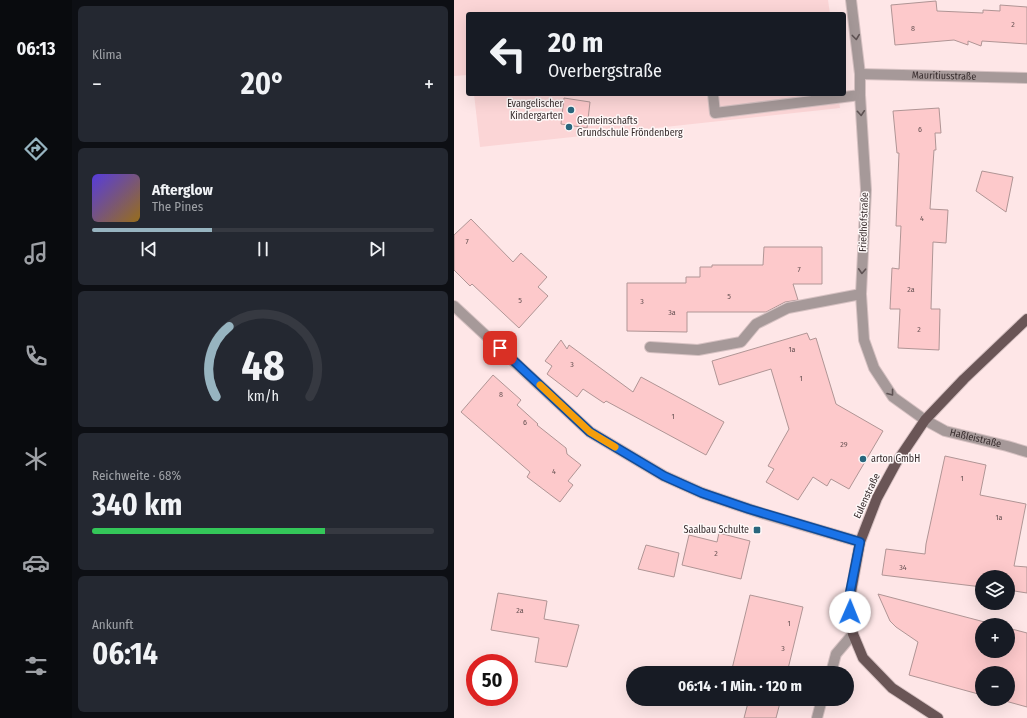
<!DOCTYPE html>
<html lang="de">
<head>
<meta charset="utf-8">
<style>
	body { margin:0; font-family:"Fira Sans Condensed",sans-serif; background:#242831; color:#f1f3f6; height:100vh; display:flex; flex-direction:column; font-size:15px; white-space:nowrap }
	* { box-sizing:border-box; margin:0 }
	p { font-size:13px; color:#9ea1a6 }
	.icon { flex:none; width:22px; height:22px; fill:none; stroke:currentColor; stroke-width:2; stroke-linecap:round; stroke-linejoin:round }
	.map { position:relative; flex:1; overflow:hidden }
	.side { display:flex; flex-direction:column; gap:6px; padding:6px; background:#0d0f14; width:382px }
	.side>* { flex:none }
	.banner { position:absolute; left:12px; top:12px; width:380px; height:84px; border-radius:4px; box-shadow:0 4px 16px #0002; background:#171b24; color:#f1f3f6; overflow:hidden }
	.controls { position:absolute; left:521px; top:570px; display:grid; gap:8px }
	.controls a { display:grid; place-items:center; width:40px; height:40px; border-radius:50%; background:#171b24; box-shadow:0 4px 16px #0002; font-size:20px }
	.speed { position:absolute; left:12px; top:654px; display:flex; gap:8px; font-size:20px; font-weight:700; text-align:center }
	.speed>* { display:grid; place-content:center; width:52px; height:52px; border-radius:50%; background:#171b24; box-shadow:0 4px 16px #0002; line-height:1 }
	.speed .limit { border:6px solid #d22; background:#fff; color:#111 }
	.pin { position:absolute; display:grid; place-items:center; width:34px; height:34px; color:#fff; margin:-17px; border-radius:8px; box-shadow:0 2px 6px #0006 }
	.me { position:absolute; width:44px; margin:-22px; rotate:1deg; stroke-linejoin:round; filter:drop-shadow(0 0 3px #0008) }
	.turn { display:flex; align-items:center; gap:14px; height:84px; padding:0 16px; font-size:18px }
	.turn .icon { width:52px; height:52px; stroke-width:2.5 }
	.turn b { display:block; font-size:28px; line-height:34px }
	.big { font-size:30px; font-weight:700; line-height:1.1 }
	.side .widget { flex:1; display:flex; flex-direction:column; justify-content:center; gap:6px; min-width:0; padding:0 14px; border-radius:6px; background:#242831 }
	.side .dial { align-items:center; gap:0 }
	.dial svg { height:104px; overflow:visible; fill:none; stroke:#363941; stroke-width:7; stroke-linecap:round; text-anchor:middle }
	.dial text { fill:#f1f3f6; stroke:none }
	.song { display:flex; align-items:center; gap:12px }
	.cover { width:48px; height:48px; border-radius:6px; background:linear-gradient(135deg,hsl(250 70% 55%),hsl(40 70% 35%)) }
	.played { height:4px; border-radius:2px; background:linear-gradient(90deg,#97b4c0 35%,#363941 35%) }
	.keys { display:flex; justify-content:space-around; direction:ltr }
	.heat { display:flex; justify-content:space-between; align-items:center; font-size:22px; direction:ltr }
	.charge { height:6px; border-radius:3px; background:linear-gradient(90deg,#34c759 68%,#363941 0) }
	.trip { position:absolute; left:172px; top:666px; width:228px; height:40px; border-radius:20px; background:#171b24; box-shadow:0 4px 16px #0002; font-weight:700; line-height:40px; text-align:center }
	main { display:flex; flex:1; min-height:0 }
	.menu { display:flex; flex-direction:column; width:72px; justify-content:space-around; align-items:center; background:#090b0e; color:#9ea1a6 }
	.menu .icon { width:28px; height:28px }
	.menu .current { color:#97b4c0 }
	.menu b { font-size:18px; color:#f1f3f6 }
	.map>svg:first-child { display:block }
	.built { fill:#fbd5d6 }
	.building { fill:#fdc9cb; stroke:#b09595 }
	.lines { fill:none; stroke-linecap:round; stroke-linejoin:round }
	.minor-casing { stroke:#d6c1c2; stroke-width:12 }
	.major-casing { stroke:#d6c1c2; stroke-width:12 }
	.minor { stroke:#a69999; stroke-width:10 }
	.major { stroke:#6a5556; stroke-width:10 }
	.oneway { stroke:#5e5253 }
	.route-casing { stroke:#114b97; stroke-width:10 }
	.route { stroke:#1a73e8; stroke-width:7 }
	.slow { stroke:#f59e0b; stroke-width:7 }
	.poi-dot { fill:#29667d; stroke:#fef8f8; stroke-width:1.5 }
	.labels { text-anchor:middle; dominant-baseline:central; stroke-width:3; stroke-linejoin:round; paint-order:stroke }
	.number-label { font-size:8px; fill:#685354 }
	.street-label { font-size:10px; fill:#372c2d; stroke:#fef8f8 }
	.poi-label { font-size:10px; fill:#372c2d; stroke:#fef8f8; text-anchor:end }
</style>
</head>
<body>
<main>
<nav class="menu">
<b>06:13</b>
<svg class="icon current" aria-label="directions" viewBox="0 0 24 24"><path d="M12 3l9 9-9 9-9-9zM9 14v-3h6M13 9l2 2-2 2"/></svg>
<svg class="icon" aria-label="music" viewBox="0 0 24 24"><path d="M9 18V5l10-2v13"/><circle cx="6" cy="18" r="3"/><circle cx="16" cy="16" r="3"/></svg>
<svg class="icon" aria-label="phone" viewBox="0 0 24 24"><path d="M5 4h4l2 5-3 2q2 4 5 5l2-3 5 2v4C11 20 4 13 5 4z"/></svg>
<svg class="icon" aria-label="climate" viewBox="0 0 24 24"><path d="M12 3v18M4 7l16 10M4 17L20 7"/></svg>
<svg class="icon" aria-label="car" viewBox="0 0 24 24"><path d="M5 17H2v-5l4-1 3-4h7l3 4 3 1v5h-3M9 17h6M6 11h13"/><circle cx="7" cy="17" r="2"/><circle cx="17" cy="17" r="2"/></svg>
<svg class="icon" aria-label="filters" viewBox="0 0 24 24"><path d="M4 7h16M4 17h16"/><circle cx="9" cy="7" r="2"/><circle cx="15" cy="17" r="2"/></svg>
</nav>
<section class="side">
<div class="widget"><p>Klima</p>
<div class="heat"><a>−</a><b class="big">20°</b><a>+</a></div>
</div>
<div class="widget">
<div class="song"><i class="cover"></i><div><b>Afterglow</b><p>The Pines</p></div></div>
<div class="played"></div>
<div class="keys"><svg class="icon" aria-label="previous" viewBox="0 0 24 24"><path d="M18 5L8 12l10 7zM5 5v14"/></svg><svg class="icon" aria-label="pause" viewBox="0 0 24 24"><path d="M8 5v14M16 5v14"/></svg><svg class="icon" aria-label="next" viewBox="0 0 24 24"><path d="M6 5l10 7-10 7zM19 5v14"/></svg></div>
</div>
<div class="widget dial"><svg viewBox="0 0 100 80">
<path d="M14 69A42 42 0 1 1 86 69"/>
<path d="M14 69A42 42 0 0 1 24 15" stroke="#97b4c0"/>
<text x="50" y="56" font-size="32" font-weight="700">48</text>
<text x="50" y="72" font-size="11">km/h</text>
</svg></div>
<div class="widget"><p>Reichweite · 68%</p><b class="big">340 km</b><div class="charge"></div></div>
<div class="widget"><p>Ankunft</p><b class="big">06:14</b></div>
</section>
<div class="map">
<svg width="573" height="718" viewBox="0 0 573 718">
	<rect width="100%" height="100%" fill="#fee6e7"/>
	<g class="built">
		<polygon points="0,0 374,0 376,14 14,14 14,75 0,76"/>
		<polygon points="20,94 384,94 386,108 26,147"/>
	</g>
	<g class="building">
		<polygon points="482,1 483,11 529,13 529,10 546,11 546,5 573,7 573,44 528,41 527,46 514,41 514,45 500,40 441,45 437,5"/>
		<polygon points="110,98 136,102 133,128 107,124"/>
		<polygon points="485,108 487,133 481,133 482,150 480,150 476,209 494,210 492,243 479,242 477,309 486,309 485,350 444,348 446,309 436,309 438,268 445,269 447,226 442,226 445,153 443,153 439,111"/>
		<polygon points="528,171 559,177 552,212 522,191"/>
		<polygon points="17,219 59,262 67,253 93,277 84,287 94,296 65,328 18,284 16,286 0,270 0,235"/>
		<polygon points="310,247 368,247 368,284 339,284 344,300 331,302 312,312 233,312 233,332 173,331 173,283 232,283 232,277 246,277 246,267 258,267 258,265 309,265"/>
		<polygon points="353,333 356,340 362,338 382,404 429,431 395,489 377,479 373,486 359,477 344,500 312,482 320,469 314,466 335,429 317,369 265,385 258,361"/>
		<polygon points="107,340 113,349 115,345 179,392 187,377 270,422 252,455 152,401 150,403 129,389 123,397 93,374 98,366 91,361"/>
		<polygon points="39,375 67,400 63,405 84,424 83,425 112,448 113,454 127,465 114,481 119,485 106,502 73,477 76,472 7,412"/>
		<polygon points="491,456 532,465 526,495 572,504 560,566 573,567 573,593 554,590 554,577 528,577 528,587 428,575 432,549 471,554 472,544"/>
		<polygon points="265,533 296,541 287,579 228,565 235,535 263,542"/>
		<polygon points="192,545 225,553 220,577 184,569"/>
		<polygon points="44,593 93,601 90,619 125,625 113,667 81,662 85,638 37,630"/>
		<polygon points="424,594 542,625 528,625 528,651 554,651 554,628 573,633 573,707 544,699 554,699 554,673 528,673 528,695 455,675 464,642 442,627 436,621"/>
		<polygon points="296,595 349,607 333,673 277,673"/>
		<polygon points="295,699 327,699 322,718 290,718"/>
	</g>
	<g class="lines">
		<g class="minor-casing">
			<g id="minor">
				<path id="s1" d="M 397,0 L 406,74 L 406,95 L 412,190 L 407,294 L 410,340 L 420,368 L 439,397 L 471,420 L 491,431 L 553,446 L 573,452"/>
				<path id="s2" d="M 406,74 L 573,78"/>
				<polyline points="259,94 261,113 406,95"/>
				<polyline points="0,306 136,432 210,476 248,493 280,504 310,514 406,542"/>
				<polyline points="196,347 244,350 287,342 302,324 334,308 407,294"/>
				<polyline points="377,673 382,654 399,634"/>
				<polyline points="363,718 368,699"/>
			</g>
		</g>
		<g class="major-casing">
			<polyline id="major" points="484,718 438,688 409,658 399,634 396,612 397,592 406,542 423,498 442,463 471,420 510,379 573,319"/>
		</g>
		<use href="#minor" class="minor"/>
		<use href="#major" class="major"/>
	</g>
	<defs><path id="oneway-chevron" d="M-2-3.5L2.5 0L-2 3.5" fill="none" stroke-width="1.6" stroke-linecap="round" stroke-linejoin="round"/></defs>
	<g class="oneway">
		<use href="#oneway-chevron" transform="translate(402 37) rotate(83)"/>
		<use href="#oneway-chevron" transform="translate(407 113) rotate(86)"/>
		<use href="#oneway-chevron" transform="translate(408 271) rotate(93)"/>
		<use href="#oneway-chevron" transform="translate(437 393) rotate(52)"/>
	</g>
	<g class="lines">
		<g class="route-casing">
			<polyline id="route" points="46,348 136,432 210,476 248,493 295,509 406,542 396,592 396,612"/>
		</g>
		<use href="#route" class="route"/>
		<polyline class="slow" points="86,385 136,432 161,447"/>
	</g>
	<g class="poi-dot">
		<circle cx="117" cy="110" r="4"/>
		<circle cx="115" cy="127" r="4"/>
		<circle cx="409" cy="459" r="4"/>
		<rect x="299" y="526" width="8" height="8" rx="2"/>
	</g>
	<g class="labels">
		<g class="number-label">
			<text x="559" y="24">2</text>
			<text x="459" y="28">8</text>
			<text x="466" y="129">6</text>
			<text x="468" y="218">4</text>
			<text x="13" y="241">7</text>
			<text x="345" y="269">7</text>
			<text x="457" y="289">2a</text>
			<text x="275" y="296">5</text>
			<text x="66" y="300">5</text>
			<text x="188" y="301">3</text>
			<text x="218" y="312">3a</text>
			<text x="465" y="329">2</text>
			<text x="338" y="349">1a</text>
			<text x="118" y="364">3</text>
			<text x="347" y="378">1</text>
			<text x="47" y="394">8</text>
			<text x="219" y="416">1</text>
			<text x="71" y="422">6</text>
			<text x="390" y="444">29</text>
			<text x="100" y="471">4</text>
			<text x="508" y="478">1</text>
			<text x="545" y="517">1a</text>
			<text x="262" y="553">2</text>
			<text x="449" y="567">34</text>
			<text x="66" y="610">2a</text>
			<text x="335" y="623">1</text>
			<text x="329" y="648">3</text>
		</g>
		<g class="street-label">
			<text stroke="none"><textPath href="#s2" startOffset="84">Mauritiusstraße</textPath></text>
			<text transform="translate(410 222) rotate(-88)">Friedhofstraße</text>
			<text stroke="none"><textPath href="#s1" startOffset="499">Haßleistraße</textPath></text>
			<text transform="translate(413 496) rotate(-65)">Eulenstraße</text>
		</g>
		<g class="poi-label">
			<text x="109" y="104">Evangelischer<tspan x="109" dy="12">Kindergarten</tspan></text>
			<text x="123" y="121" text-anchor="start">Gemeinschafts<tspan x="123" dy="12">Grundschule Fröndenberg</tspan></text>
			<text x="417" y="459" text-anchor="start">arton GmbH</text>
			<text x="295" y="530">Saalbau Schulte</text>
		</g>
	</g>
</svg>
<div class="controls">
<a><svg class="icon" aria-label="layers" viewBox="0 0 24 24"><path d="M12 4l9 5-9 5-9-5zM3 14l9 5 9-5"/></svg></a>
<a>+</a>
<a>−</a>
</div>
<div class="speed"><div class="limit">50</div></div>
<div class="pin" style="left:46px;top:348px;background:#d93025"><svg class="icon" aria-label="arrive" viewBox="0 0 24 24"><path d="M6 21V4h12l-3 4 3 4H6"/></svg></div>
<svg class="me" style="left:396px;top:612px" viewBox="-20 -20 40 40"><circle r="19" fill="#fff"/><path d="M0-13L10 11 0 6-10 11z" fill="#1a73e8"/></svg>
<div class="trip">06:14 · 1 Min. · 120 m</div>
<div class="banner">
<div class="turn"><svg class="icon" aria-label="left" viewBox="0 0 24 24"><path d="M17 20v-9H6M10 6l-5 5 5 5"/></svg><div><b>20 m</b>Overbergstraße</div></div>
</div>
</div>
</main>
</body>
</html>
